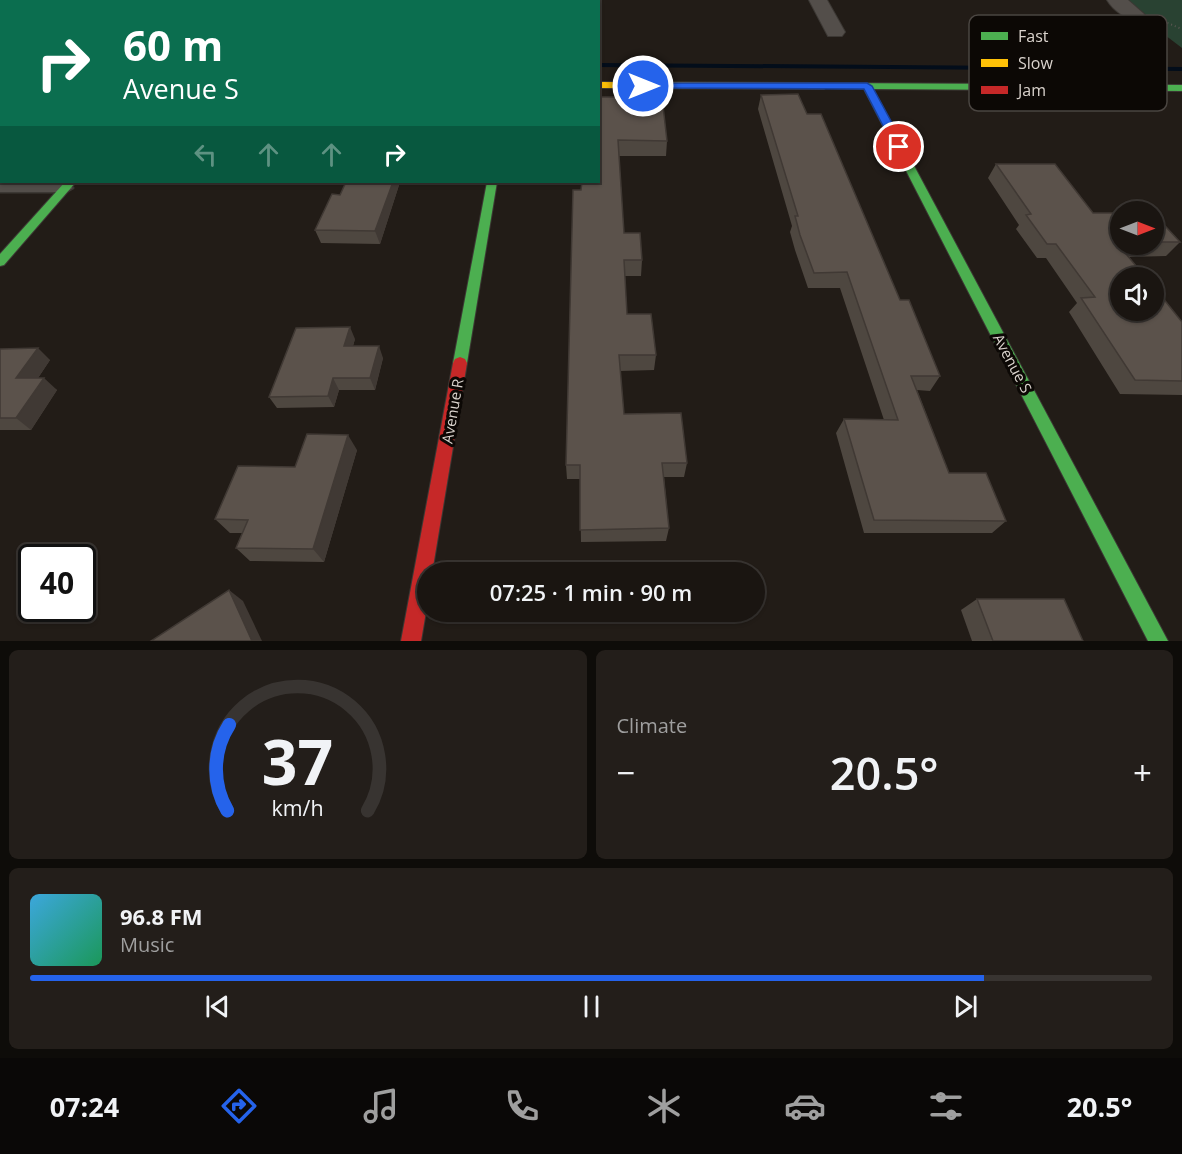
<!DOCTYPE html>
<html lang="en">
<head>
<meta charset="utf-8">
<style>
	body { margin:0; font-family:"Open Sans",sans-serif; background:#231e1a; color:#f1f3f6; height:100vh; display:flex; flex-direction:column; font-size:22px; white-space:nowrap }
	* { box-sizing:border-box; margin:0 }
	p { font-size:20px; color:#9f9f9f }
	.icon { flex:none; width:33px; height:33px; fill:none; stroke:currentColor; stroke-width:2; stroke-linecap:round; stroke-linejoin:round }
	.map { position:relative; height:641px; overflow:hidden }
	.details { display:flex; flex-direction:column; gap:9px; padding:9px; background:#0e0c09; flex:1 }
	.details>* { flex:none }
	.hud { position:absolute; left:0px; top:0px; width:600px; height:183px; box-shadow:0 2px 4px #0004,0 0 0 2px #383431; background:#0b6e4f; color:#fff; overflow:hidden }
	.needle { width:39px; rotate:90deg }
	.buttons { position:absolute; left:1110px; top:201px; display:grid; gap:12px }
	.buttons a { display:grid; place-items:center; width:54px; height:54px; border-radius:50%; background:#1a1511; box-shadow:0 2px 4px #0004,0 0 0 2px #383431; font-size:30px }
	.speed { position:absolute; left:18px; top:544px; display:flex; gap:12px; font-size:30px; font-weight:700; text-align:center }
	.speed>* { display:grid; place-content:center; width:78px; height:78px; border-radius:50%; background:#1a1511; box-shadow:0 2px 4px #0004,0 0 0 2px #383431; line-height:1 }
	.speed .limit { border:3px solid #111; border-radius:9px; background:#fff; color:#111 }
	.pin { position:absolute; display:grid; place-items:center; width:51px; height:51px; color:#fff; margin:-26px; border:3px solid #fff; border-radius:50%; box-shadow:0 2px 6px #0007 }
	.me { position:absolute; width:66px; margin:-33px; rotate:90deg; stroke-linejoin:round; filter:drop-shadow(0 0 4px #0008) }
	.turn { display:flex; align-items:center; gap:21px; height:126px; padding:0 24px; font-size:27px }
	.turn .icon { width:78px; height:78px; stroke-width:2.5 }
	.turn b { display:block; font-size:42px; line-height:51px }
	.lanes { display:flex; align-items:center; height:57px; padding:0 24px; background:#0003; justify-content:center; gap:30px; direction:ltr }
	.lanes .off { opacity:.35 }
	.big { font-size:45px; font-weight:600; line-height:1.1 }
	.details .widget { flex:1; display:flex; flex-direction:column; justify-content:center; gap:9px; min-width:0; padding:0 21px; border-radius:9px; background:#231e1a }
	.details .dial { align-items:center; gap:0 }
	.dial svg { height:156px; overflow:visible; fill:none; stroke:#383431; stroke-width:7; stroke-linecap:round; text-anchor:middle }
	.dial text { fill:#f1f3f6; stroke:none }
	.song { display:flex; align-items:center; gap:18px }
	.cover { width:72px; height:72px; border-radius:9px; background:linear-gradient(135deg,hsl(200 70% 55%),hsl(150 70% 35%)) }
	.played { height:6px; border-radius:3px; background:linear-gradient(90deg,#2563eb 85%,#383431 85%) }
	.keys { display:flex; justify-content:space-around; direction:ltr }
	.heat { display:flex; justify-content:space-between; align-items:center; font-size:33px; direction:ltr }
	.details .tiles { flex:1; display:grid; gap:9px; grid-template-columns:1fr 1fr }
	.widget:last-child { grid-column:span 2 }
	.trip { position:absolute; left:417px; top:562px; width:348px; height:60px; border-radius:30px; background:#1a1511; box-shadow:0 2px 4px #0004,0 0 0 2px #383431; font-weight:600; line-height:60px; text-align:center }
	.tabs { display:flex; height:96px; justify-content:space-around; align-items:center; background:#0a0807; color:#9f9f9f }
	.tabs .icon { width:42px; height:42px }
	.tabs .on { color:#2563eb }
	.tabs b { font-size:27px; color:#f1f3f6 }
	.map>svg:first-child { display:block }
	.green { fill:#294232 }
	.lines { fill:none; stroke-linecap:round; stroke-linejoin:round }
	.stream { fill:#030d1a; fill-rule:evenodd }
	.lane-casing { stroke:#3c3834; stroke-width:3 }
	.street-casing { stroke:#3c3834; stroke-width:2 }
	.fast-casing { stroke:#3c3834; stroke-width:2 }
	.slow-casing { stroke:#3c3834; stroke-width:2 }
	.jam-casing { stroke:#3c3834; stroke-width:2 }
	.path { stroke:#5c5853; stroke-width:2; stroke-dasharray:1 3; stroke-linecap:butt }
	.lane { fill:#534e4a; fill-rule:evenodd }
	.street { fill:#534e4a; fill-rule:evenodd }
	.fast { fill:#4caf50; fill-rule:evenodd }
	.slow { fill:#ffc107; fill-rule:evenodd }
	.jam { fill:#c62828; fill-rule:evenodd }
	.wall { fill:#4e4740 }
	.shaded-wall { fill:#403934 }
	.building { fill:#5b524b; stroke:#403934; stroke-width:1.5 }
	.route { fill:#2563eb; stroke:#184099; stroke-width:1.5 }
	.labels { text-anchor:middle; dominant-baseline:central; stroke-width:6; stroke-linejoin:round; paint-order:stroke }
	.street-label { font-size:15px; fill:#dad3cd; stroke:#0c0805 }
	.key { fill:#0c0805; stroke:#4a4541; stroke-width:1.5 }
	.key-label { font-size:16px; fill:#dad3cd }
</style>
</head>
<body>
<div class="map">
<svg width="1182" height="641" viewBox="0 0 1182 641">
	<rect width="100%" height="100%" fill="#221c17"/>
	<polygon class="green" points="1127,0 1182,0 1182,48 1144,19 1150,18"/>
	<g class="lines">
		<g class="stream">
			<rect x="0" y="36" width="2" height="4"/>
			<polygon points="598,63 1182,67 1182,71 598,67"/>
		</g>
		<g class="lane-casing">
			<polygon id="lane" points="0,184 66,184 73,188 66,192 0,192"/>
		</g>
		<g class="street-casing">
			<g id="street">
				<polygon points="148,0 238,0 237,2"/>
				<rect x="513" y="0" width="18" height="2"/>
				<polygon points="809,0 827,0 845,32 842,36 828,36"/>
				<path d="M 1107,0 L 1128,0 L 1144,14 L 1141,18 C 1127,21 1114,11 1107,0 Z"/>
			</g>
		</g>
		<g class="fast-casing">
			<g id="fast">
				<polygon points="824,83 1182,85 1182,91 873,89 1168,641 1148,641 864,89 821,88 821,84"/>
				<polygon points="65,182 76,182 4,265 0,266 0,254"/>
				<polygon points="487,182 497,182 467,363 465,367 455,367 453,363"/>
			</g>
		</g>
		<g class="slow-casing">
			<g id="slow">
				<polygon points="225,0 233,0 224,2"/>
				<polygon points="598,82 824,83 829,86 824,89 598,88"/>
			</g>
		</g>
		<g class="jam-casing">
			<polygon id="jam" points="460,357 465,359 467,363 432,573 428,573 428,600 421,641 401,641 453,363 455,359"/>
		</g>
		<polyline class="path" points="1160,20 1182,29"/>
		<use href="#lane" class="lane"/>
		<use href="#street" class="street"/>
		<use href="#fast" class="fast"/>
		<use href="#slow" class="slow"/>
		<use href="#jam" class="jam"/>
	</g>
	<g class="wall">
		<polygon points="761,95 807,114 900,300 940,376 930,391 917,390 949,473 1006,521 992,533 864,533 836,433 844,419 884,420 840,288 808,288 795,250 790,232 792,226 758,109"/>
		<polygon points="598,97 667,141 666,156 619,156 624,233 642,260 641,276 625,276 627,314 656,355 654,370 620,371 624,414 687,463 684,477 664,477 669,528 666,541 581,542 580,479 567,479 566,465 581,190"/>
		<polygon points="996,164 1093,213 1120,213 1120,244 1154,244 1154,214 1180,242 1166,256 1129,257 1182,322 1182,395 1120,394 1069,312 1077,303 1046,258 1037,258 1016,229 1019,225 988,178"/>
		<polygon points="346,182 400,182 380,244 321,243 315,230 340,195"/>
		<polygon points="355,339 353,346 383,358 375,390 339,390 334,407 277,408 269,397"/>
		<polygon points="0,349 50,360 38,378 57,390 31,430 0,430"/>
		<polygon points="357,450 324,562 250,561 236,548 243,533 230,533 215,519 295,467"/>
		<polygon points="977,599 1083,641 972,641 961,610"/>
	</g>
	<g class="shaded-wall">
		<polygon points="322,0 332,0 331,2 321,2"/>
		<polygon points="2,96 2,129 0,131 0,98"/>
		<polygon points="393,182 400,182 380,244 375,231"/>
		<polygon points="350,327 355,339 349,358 344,346"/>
		<polygon points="379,346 383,358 375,390 370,378"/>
		<polygon points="38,348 50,360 30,390 16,378"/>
		<polygon points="44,378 57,390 31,430 16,418"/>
		<polygon points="333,378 339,390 334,407 328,396"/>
		<polygon points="348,435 357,450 324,562 313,549"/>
		<polygon points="229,590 243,601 262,641 252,641"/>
	</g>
	<g class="building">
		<polygon points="284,0 322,0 321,2 283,2"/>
		<polygon points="0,65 2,65 2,96 0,98"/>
		<polygon points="798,94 807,114 821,114 900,300 909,300 940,376 911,376 949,473 986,473 1006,521 874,520 844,419 898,420 847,272 814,273 800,235 795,216 798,216 761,95"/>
		<polygon points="598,97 662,97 667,141 618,140 624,233 640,233 642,260 624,260 627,314 651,314 656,355 619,355 624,414 681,413 687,463 662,463 669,528 580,530 580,465 566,465 573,190 581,190 582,182 598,182"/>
		<polygon points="996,164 1055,164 1093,213 1120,213 1120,243 1117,243 1146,278 1120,278 1120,310 1154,310 1154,287 1182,322 1182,381 1135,380 1081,298 1095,297 1056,244 1047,244 1026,215 1031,214"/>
		<polygon points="346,182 393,182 375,231 315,230 332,194 340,195"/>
		<polygon points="1154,214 1180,242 1154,242"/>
		<polygon points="350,327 344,346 379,346 370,378 333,378 328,396 269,397 296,328"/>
		<polygon points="38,348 16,378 44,378 16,418 0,418 0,349"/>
		<polygon points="307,434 348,435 313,549 236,548 248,520 215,519 238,466 295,467"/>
		<polygon points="229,590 252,641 151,641"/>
		<polygon points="977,599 1064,599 1083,641 993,641"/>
	</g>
	<polygon class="route" points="867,83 872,86 905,147 903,150 894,147 864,89 643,88 639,86 643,83"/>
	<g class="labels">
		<g class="street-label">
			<text transform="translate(1013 363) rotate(62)">Avenue S</text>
			<text transform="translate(452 411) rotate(-80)">Avenue R</text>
		</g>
	</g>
	<rect x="969" y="15" width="198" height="96" rx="9" class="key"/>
	<rect x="981" y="32" width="27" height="8" fill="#4caf50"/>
	<rect x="981" y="59" width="27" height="8" fill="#ffc107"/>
	<rect x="981" y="86" width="27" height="8" fill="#c62828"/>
	<g class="key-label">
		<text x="1018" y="42">Fast</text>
		<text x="1018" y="69">Slow</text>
		<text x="1018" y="96">Jam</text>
	</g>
</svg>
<div class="buttons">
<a><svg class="needle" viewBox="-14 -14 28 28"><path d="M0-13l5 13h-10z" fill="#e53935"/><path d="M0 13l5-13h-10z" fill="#9f9f9f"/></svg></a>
<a><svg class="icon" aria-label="sound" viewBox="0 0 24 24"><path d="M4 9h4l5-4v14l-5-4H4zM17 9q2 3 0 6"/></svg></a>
</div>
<div class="speed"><div class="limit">40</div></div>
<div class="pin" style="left:899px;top:147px;background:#d93025"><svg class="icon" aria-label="arrive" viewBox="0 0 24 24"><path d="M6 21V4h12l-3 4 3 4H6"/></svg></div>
<svg class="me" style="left:643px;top:86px" viewBox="-20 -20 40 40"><circle r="17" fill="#2563eb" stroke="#fff" stroke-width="3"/><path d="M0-11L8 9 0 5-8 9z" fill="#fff"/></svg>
<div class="trip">07:25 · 1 min · 90 m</div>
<div class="hud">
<div class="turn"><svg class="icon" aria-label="right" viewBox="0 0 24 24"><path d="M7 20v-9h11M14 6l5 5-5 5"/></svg><div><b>60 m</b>Avenue S</div></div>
<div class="lanes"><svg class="icon off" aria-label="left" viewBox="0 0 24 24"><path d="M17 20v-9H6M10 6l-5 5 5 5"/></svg><svg class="icon off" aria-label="ahead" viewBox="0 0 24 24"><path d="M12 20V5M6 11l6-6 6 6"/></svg><svg class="icon off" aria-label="ahead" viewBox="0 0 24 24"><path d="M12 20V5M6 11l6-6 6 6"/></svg><svg class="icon" aria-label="right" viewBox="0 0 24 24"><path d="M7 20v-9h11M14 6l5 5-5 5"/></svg></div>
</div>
</div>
<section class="details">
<div class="tiles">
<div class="widget dial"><svg viewBox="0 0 100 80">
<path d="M14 69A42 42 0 1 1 86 69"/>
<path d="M14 69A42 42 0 0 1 15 25" stroke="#2563eb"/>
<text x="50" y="56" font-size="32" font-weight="700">37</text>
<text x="50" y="72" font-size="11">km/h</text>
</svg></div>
<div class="widget"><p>Climate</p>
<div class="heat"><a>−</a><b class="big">20.5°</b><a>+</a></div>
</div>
<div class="widget">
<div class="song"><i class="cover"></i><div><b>96.8 FM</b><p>Music</p></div></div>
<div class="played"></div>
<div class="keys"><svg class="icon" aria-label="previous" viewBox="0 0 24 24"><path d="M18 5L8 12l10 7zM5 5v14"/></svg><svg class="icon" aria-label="pause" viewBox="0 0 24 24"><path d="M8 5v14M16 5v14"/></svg><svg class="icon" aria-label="next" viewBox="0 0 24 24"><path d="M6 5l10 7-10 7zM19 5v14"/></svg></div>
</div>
</div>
</section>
<nav class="tabs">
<b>07:24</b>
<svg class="icon on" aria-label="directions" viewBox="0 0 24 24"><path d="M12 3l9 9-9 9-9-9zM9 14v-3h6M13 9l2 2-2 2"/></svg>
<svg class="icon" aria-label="music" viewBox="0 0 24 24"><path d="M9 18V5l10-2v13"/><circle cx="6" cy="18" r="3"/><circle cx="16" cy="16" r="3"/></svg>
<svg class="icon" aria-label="phone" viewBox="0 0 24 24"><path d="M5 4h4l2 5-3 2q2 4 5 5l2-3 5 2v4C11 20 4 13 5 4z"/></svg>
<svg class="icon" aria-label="climate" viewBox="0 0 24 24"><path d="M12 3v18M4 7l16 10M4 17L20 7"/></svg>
<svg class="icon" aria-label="car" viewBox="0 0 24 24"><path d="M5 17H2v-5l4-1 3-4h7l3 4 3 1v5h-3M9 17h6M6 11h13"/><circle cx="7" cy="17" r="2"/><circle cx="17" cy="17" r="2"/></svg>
<svg class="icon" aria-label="filters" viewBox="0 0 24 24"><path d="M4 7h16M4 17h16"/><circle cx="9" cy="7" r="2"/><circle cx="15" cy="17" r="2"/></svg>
<b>20.5°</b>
</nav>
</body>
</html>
